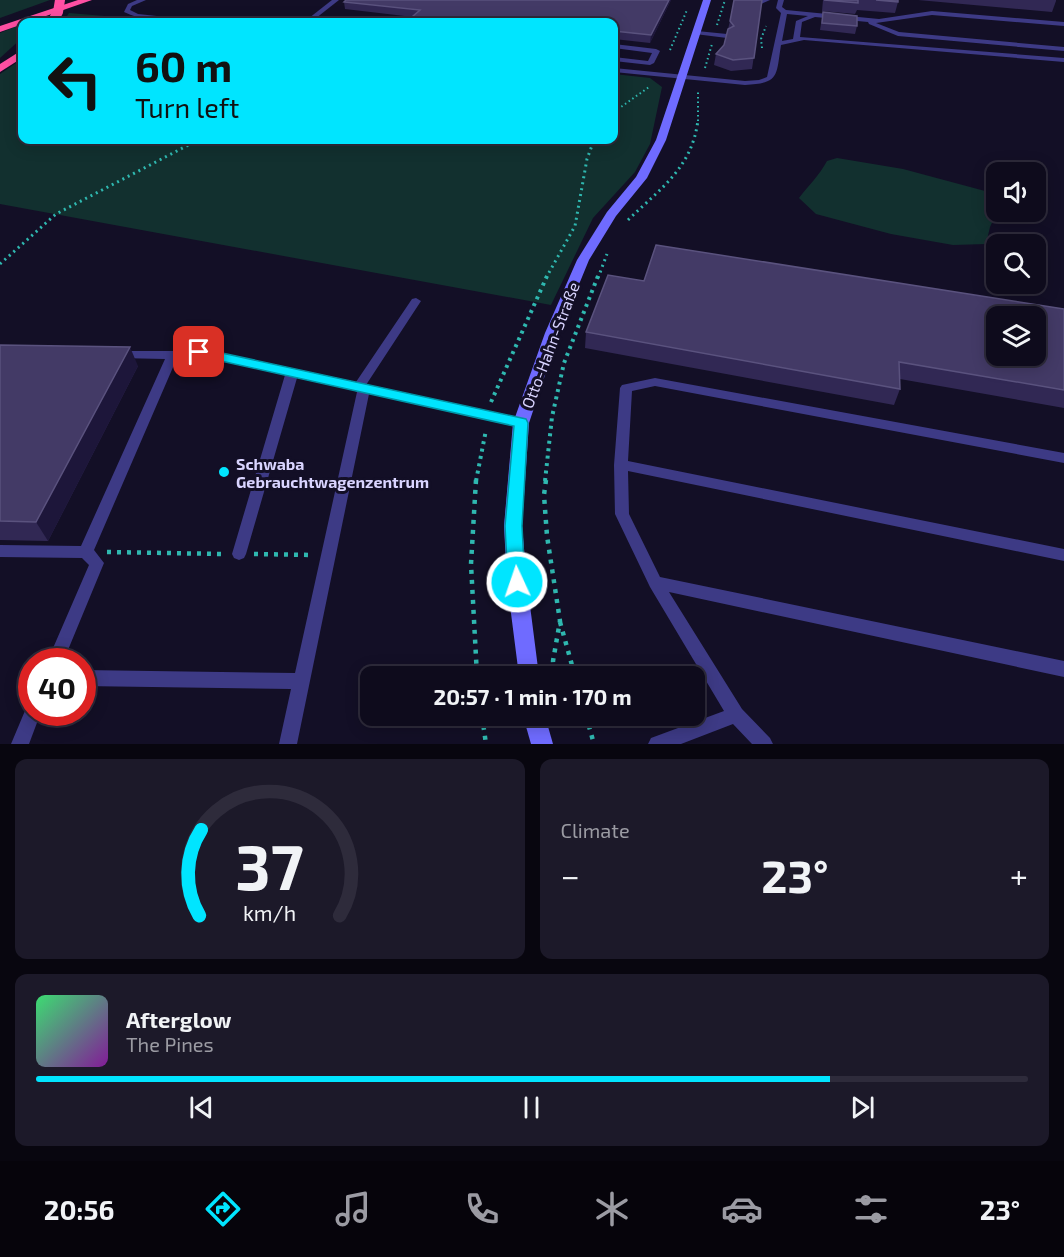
<!DOCTYPE html>
<html lang="en">
<head>
<meta charset="utf-8">
<style>
	body { margin:0; font-family:"Exo 2",sans-serif; background:#1c1929; color:#f1f3f6; height:100vh; display:flex; flex-direction:column; font-size:22px; white-space:nowrap }
	* { box-sizing:border-box; margin:0 }
	p { font-size:20px; color:#9b9ba3 }
	.icon { flex:none; width:33px; height:33px; fill:none; stroke:currentColor; stroke-width:2; stroke-linecap:round; stroke-linejoin:round }
	.map { position:relative; height:744px; overflow:hidden }
	.panel { display:flex; flex-direction:column; gap:15px; padding:15px; background:#08060f; flex:1 }
	.panel>* { flex:none }
	.banner { position:absolute; left:18px; top:18px; width:600px; height:126px; border-radius:12px; box-shadow:0 3px 15px #0003,0 0 0 2px #2e2b3b; background:#00e5ff; color:#111; overflow:hidden }
	.controls { position:absolute; left:986px; top:162px; display:grid; gap:12px }
	.controls a { display:grid; place-items:center; width:60px; height:60px; border-radius:12px; background:#0e0b1c; box-shadow:0 3px 15px #0003,0 0 0 2px #2e2b3b; font-size:30px }
	.speed { position:absolute; left:18px; top:648px; display:flex; gap:12px; font-size:30px; font-weight:700; text-align:center }
	.speed>* { display:grid; place-content:center; width:78px; height:78px; border-radius:50%; background:#0e0b1c; box-shadow:0 3px 15px #0003,0 0 0 2px #2e2b3b; line-height:1 }
	.speed .limit { border:9px solid #d22; background:#fff; color:#111 }
	.pin { position:absolute; display:grid; place-items:center; width:51px; height:51px; color:#fff; margin:-26px; border-radius:12px; box-shadow:0 3px 9px #0006 }
	.me { position:absolute; width:66px; margin:-33px; rotate:357deg; stroke-linejoin:round; filter:drop-shadow(0 0 4px #0008) }
	.turn { display:flex; align-items:center; gap:21px; height:126px; padding:0 18px; font-size:27px }
	.turn .icon { width:78px; height:78px; stroke-width:2.5 }
	.turn b { display:block; font-size:42px; line-height:51px }
	.big { font-size:45px; font-weight:700; line-height:1.1 }
	.panel .card { flex:1; display:flex; flex-direction:column; justify-content:center; gap:9px; min-width:0; padding:0 21px; border-radius:12px; background:#1c1929 }
	.panel .dial { align-items:center; gap:0 }
	.dial svg { height:156px; overflow:visible; fill:none; stroke:#2e2b3b; stroke-width:7; stroke-linecap:round; text-anchor:middle }
	.dial text { fill:#f1f3f6; stroke:none }
	.song { display:flex; align-items:center; gap:18px }
	.cover { width:72px; height:72px; border-radius:9px; background:linear-gradient(135deg,hsl(140 70% 55%),hsl(290 70% 35%)) }
	.played { height:6px; border-radius:3px; background:linear-gradient(90deg,#00e5ff 80%,#2e2b3b 80%) }
	.keys { display:flex; justify-content:space-around; direction:ltr }
	.heat { display:flex; justify-content:space-between; align-items:center; font-size:33px; direction:ltr }
	.panel .tiles { flex:1; display:grid; gap:15px; grid-template-columns:1fr 1fr }
	.card:last-child { grid-column:span 2 }
	.trip { position:absolute; left:360px; top:666px; width:345px; height:60px; border-radius:12px; background:#0e0b1c; box-shadow:0 3px 15px #0003,0 0 0 2px #2e2b3b; font-weight:700; line-height:60px; text-align:center }
	.menu { display:flex; height:96px; justify-content:space-around; align-items:center; background:#06040b; color:#9b9ba3 }
	.menu .icon { width:42px; height:42px }
	.menu .active { color:#00e5ff }
	.menu b { font-size:27px; color:#f1f3f6 }
	.map>svg:first-child { display:block }
	.green { fill:#12302f }
	.lines { fill:none; stroke-linecap:round; stroke-linejoin:round }
	.path-far3 { stroke:#2fb8b0; stroke-width:2; stroke-dasharray:1.5 3; stroke-linecap:butt }
	.path-far2 { stroke:#2fb8b0; stroke-width:3; stroke-dasharray:2 4; stroke-linecap:butt }
	.path-far1 { stroke:#2fb8b0; stroke-width:4; stroke-dasharray:3 4.5; stroke-linecap:butt }
	.path { stroke:#2fb8b0; stroke-width:4.5; stroke-dasharray:4 6; stroke-linecap:butt }
	.lane { fill:#3d3a85; fill-rule:evenodd }
	.secondary { fill:#6f6bff; fill-rule:evenodd }
	.highway { fill:#ff4fa3; fill-rule:evenodd }
	.highway-bridge { stroke:#ff4fa3; stroke-width:10 }
	.wall { fill:#312854 }
	.shaded-wall { fill:#1d163a }
	.building { fill:#433a66; stroke:#5a527e; stroke-width:1.5; fill-rule:evenodd }
	.route { fill:#00e5ff; stroke:#0095a6; stroke-width:1.5 }
	.poi-dot { fill:#00e5ff; stroke:#130f26; stroke-width:2 }
	.labels { text-anchor:middle; dominant-baseline:central; stroke-width:6; stroke-linejoin:round; paint-order:stroke }
	.street-label { font-size:16px; fill:#d9d4ff; stroke:#130f26 }
	.poi-label { font-size:16px; font-weight:bold; fill:#d9d4ff; stroke:#130f26; text-anchor:start }
</style>
</head>
<body>
<div class="map">
<svg width="1064" height="744" viewBox="0 0 1064 744">
	<rect width="100%" height="100%" fill="#130f26"/>
	<g class="green">
		<polygon points="0,0 50,0 0,18"/>
		<polygon points="69,13 176,22 63,22"/>
		<polygon points="22,24 22,38 0,58 0,33"/>
		<polygon points="22,59 22,140 614,140 614,74 650,78 662,87 650,144 635,172 593,218 551,305 0,204 0,74"/>
		<path d="M 837,158 L 903,169 L 985,191 L 996,204 L 997,212 L 990,227 L 986,244 L 953,245 L 891,234 L 816,214 L 799,198 C 809,185 819,176 827,161 Z"/>
	</g>
	<g class="lines">
		<g class="path-far3">
			<polyline points="717,25 725,0"/>
			<polyline points="762,48 761,39 766,26"/>
			<polyline points="670,50 687,10"/>
			<polyline points="705,68 712,44"/>
			<polyline points="614,112 649,87"/>
			<polyline points="698,121 698,90"/>
		</g>
		<g class="path-far2">
			<path d="M 628,220 C 661,188 692,168 698,120"/>
			<polyline points="0,264 56,214 198,140"/>
			<polyline points="546,278 575,226 587,159 594,140"/>
			<polyline points="598,278 607,254"/>
		</g>
		<g class="path-far1">
			<polyline points="491,402 547,276"/>
			<polyline points="476,481 486,430"/>
			<polyline points="545,481 552,417 564,363 598,276"/>
		</g>
		<g class="path">
			<polyline points="476,480 471,564 477,676"/>
			<polyline points="546,480 544,495 547,536 560,621 553,661 554,676"/>
			<polyline points="107,552 223,554"/>
			<polyline points="254,554 313,555"/>
			<polyline points="560,622 575,676"/>
			<polyline points="482,716 486,744"/>
			<polyline points="586,716 594,744"/>
		</g>
		<g class="lane">
			<path d="M 137,0 L 146,0 L 132,6 L 130,10 L 138,14 L 194,20 L 197,22 C 175,24 145,22 124,12 L 128,4 Z"/>
			<polygon points="332,0 339,0 311,22 304,22"/>
			<polygon points="770,0 761,4 758,2 761,0"/>
			<path d="M 778,0 L 784,0 L 782,7 L 786,10 L 879,19 L 932,11 L 1064,22 L 1064,26 L 932,15 L 876,23 L 899,32 L 1064,47 L 1064,51 L 898,36 L 869,24 L 868,22 L 815,17 L 802,22 L 800,37 L 1064,58 L 1064,62 L 804,40 L 781,45 C 776,76 780,83 745,85 L 614,72 L 614,68 L 745,81 L 759,80 L 767,77 L 781,13 L 776,8 ZM 787,14 L 808,16 L 796,21 L 793,39 L 782,41 Z"/>
			<polygon points="697,31 727,34 730,36 727,38 695,34 694,33"/>
			<polygon points="614,44 656,49 660,51 654,63 650,65 614,61 614,57 648,61 652,53 614,48"/>
			<polygon points="416,298 421,301 366,385 521,418 526,420 527,423 526,426 521,428 369,394 297,744 279,744 291,689 82,686 82,670 295,673 357,392 353,390 297,378 246,554 244,558 239,560 234,558 232,554 285,375 199,356 177,358 94,550 104,563 63,662 47,662 89,565 82,558 0,557 0,545 81,546 165,359 118,358 114,357 112,354 114,351 173,351 199,348 356,382 412,299"/>
			<polygon points="655,378 1064,453 1064,463 655,386 632,391 628,461 1064,549 1064,561 628,471 629,514 660,577 1064,661 1064,677 669,592 742,709 770,738 773,744 752,744 733,724 681,744 648,744 651,738 724,711 650,587 615,514 614,465 620,388 622,385"/>
			<polygon points="32,704 32,712 41,712 29,744 11,744 27,706"/>
		</g>
		<g class="secondary">
			<polygon points="703,0 711,0 666,140 647,178 616,216 589,260 559,333 529,423 522,526 527,582 539,676 519,676 507,582 504,526 513,423 545,333 577,260 607,212 636,177 656,140"/>
			<polygon points="523,716 545,716 553,744 531,744"/>
		</g>
		<g class="highway">
			<polygon points="78,0 92,0 0,32 0,26"/>
			<polygon points="22,50 22,58 0,72 0,64"/>
		</g>
		<polyline class="highway-bridge" points="52,22 58,12 60,0"/>
	</g>
	<g class="wall">
		<polygon points="671,0 650,43 614,39 614,22 412,22 413,17 345,9 344,2"/>
		<polygon points="762,0 752,69 731,71 714,65 716,54 724,45 730,21"/>
		<polygon points="823,0 898,0 898,2 895,13 857,10 855,14 822,11"/>
		<polygon points="918,0 1056,0 1056,1 1052,12"/>
		<polygon points="823,12 857,26 855,34 820,30"/>
		<polygon points="644,281 1064,309 1064,408 900,379 900,389 894,405 585,348 586,332"/>
		<polygon points="0,345 138,366 48,541 0,540"/>
	</g>
	<g class="shaded-wall">
		<polygon points="669,0 671,0 650,43 651,35"/>
		<polygon points="130,347 138,366 48,541 36,522"/>
	</g>
	<g class="building">
		<polygon points="346,0 669,0 651,35 614,31 614,22 461,22 412,17 420,10 344,2"/>
		<polygon points="734,0 762,0 754,58 733,60 716,54 724,45 728,29 734,26 730,21"/>
		<polygon points="824,0 858,0 858,3"/>
		<polygon points="876,0 898,0 898,2"/>
		<polygon points="823,12 857,16 857,26 822,23"/>
		<path d="M 656,245 L 1064,309 L 1064,390 L 899,362 L 900,389 L 586,332 L 608,275 L 644,281 ZM 996,316 L 1035,316 L 1035,356 L 996,356 Z"/>
		<polygon points="0,345 130,347 36,522 0,521"/>
	</g>
	<polygon class="route" points="199,348 526,419 528,423 522,526 525,582 523,587 517,590 510,587 508,582 505,526 514,426 194,355 192,352"/>
	<circle class="poi-dot" cx="224" cy="472" r="6"/>
	<g class="labels">
		<g class="street-label">
			<text transform="translate(550 345) rotate(-69)">Otto-Hahn-Straße</text>
		</g>
		<g class="poi-label">
			<text x="236" y="463">Schwaba<tspan x="236" dy="18">Gebrauchtwagenzentrum</tspan></text>
		</g>
	</g>
</svg>
<div class="controls">
<a><svg class="icon" aria-label="sound" viewBox="0 0 24 24"><path d="M4 9h4l5-4v14l-5-4H4zM17 9q2 3 0 6"/></svg></a>
<a><svg class="icon" aria-label="search" viewBox="0 0 24 24"><circle cx="10" cy="10" r="6"/><path d="M15 15l6 6"/></svg></a>
<a><svg class="icon" aria-label="layers" viewBox="0 0 24 24"><path d="M12 4l9 5-9 5-9-5zM3 14l9 5 9-5"/></svg></a>
</div>
<div class="speed"><div class="limit">40</div></div>
<div class="pin" style="left:199px;top:352px;background:#d93025"><svg class="icon" aria-label="arrive" viewBox="0 0 24 24"><path d="M6 21V4h12l-3 4 3 4H6"/></svg></div>
<svg class="me" style="left:517px;top:582px" viewBox="-20 -20 40 40"><circle r="17" fill="#00e5ff" stroke="#fff" stroke-width="3"/><path d="M0-11L8 9 0 5-8 9z" fill="#fff"/></svg>
<div class="trip">20:57 · 1 min · 170 m</div>
<div class="banner">
<div class="turn"><svg class="icon" aria-label="left" viewBox="0 0 24 24"><path d="M17 20v-9H6M10 6l-5 5 5 5"/></svg><div><b>60 m</b>Turn left</div></div>
</div>
</div>
<section class="panel">
<div class="tiles">
<div class="card dial"><svg viewBox="0 0 100 80">
<path d="M14 69A42 42 0 1 1 86 69"/>
<path d="M14 69A42 42 0 0 1 15 25" stroke="#00e5ff"/>
<text x="50" y="56" font-size="32" font-weight="700">37</text>
<text x="50" y="72" font-size="11">km/h</text>
</svg></div>
<div class="card"><p>Climate</p>
<div class="heat"><a>−</a><b class="big">23°</b><a>+</a></div>
</div>
<div class="card">
<div class="song"><i class="cover"></i><div><b>Afterglow</b><p>The Pines</p></div></div>
<div class="played"></div>
<div class="keys"><svg class="icon" aria-label="previous" viewBox="0 0 24 24"><path d="M18 5L8 12l10 7zM5 5v14"/></svg><svg class="icon" aria-label="pause" viewBox="0 0 24 24"><path d="M8 5v14M16 5v14"/></svg><svg class="icon" aria-label="next" viewBox="0 0 24 24"><path d="M6 5l10 7-10 7zM19 5v14"/></svg></div>
</div>
</div>
</section>
<nav class="menu">
<b>20:56</b>
<svg class="icon active" aria-label="directions" viewBox="0 0 24 24"><path d="M12 3l9 9-9 9-9-9zM9 14v-3h6M13 9l2 2-2 2"/></svg>
<svg class="icon" aria-label="music" viewBox="0 0 24 24"><path d="M9 18V5l10-2v13"/><circle cx="6" cy="18" r="3"/><circle cx="16" cy="16" r="3"/></svg>
<svg class="icon" aria-label="phone" viewBox="0 0 24 24"><path d="M5 4h4l2 5-3 2q2 4 5 5l2-3 5 2v4C11 20 4 13 5 4z"/></svg>
<svg class="icon" aria-label="climate" viewBox="0 0 24 24"><path d="M12 3v18M4 7l16 10M4 17L20 7"/></svg>
<svg class="icon" aria-label="car" viewBox="0 0 24 24"><path d="M5 17H2v-5l4-1 3-4h7l3 4 3 1v5h-3M9 17h6M6 11h13"/><circle cx="7" cy="17" r="2"/><circle cx="17" cy="17" r="2"/></svg>
<svg class="icon" aria-label="filters" viewBox="0 0 24 24"><path d="M4 7h16M4 17h16"/><circle cx="9" cy="7" r="2"/><circle cx="15" cy="17" r="2"/></svg>
<b>23°</b>
</nav>
</body>
</html>
